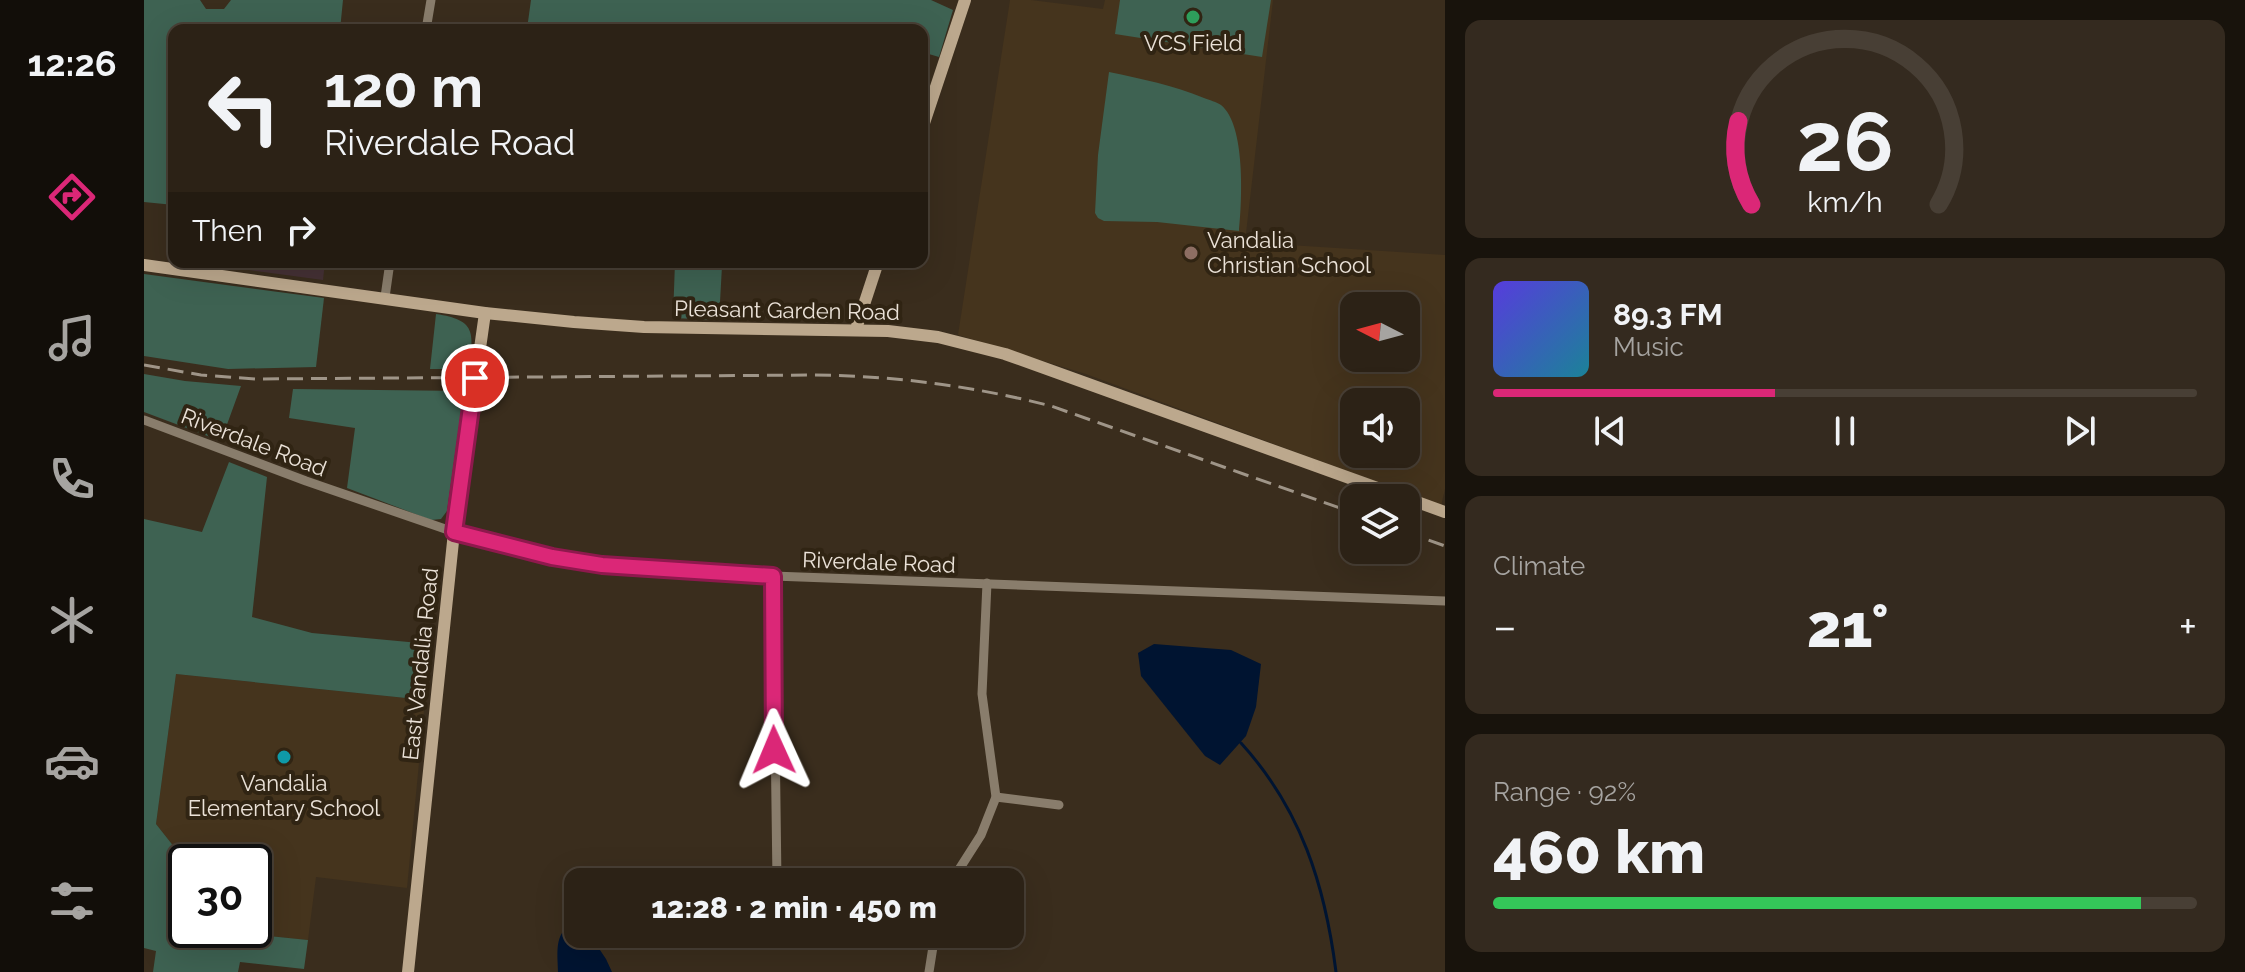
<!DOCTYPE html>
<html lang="en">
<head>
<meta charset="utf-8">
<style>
	body { margin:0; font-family:Raleway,sans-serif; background:#342a1f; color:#f1f3f6; height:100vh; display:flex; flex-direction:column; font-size:30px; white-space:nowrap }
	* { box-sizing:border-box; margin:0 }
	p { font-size:26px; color:#a6a4a1 }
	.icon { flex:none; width:44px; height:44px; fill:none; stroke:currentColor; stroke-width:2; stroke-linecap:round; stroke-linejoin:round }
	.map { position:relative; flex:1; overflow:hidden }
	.panel { display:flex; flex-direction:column; gap:20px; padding:20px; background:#18130c; width:800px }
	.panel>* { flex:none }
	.guide { position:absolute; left:24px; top:24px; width:760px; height:244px; border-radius:16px; box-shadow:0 8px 32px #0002,0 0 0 2px #483f35; background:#2c2216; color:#f1f3f6; overflow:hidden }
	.needle { width:52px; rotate:276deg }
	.tools { position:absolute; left:1196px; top:292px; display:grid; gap:16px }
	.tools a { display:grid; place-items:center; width:80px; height:80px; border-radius:16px; background:#2c2216; box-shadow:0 8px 32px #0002,0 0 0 2px #483f35; font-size:40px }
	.speed { position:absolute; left:24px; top:844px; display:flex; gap:16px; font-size:40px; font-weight:700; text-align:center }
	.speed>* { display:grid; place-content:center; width:104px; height:104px; border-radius:50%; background:#2c2216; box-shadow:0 8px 32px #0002,0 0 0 2px #483f35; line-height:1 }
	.speed .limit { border:4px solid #111; border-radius:12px; background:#fff; color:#111 }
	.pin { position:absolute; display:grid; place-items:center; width:68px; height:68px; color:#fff; margin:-34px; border:4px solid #fff; border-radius:50%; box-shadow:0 2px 8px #0007 }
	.me { position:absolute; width:88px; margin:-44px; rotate:359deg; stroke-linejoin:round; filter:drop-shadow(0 0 6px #0008) }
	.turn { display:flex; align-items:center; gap:28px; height:168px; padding:0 24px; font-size:36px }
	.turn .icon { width:104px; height:104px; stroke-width:2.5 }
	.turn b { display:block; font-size:56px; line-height:68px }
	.then { display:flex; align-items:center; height:76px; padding:0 24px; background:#0003; gap:16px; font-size:30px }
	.big { font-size:60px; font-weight:800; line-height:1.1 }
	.panel .widget { flex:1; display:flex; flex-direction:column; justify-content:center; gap:12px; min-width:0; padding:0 28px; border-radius:16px; background:#342a1f }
	.panel .dial { align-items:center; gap:0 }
	.dial svg { height:208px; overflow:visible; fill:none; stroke:#483f35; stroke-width:7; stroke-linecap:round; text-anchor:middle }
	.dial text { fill:#f1f3f6; stroke:none }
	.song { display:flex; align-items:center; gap:24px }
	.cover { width:96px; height:96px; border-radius:12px; background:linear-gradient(135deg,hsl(250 70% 55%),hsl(190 70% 35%)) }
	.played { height:8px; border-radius:4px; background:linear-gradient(90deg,#db2777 40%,#483f35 40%) }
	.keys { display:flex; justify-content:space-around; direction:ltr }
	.heat { display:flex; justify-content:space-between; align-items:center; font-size:44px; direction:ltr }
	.charge { height:12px; border-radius:6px; background:linear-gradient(90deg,#34c759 92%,#483f35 0) }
	.trip { position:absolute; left:420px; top:868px; width:460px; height:80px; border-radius:16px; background:#2c2216; box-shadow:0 8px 32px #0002,0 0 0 2px #483f35; font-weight:800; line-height:80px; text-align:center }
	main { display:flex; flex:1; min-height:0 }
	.dock { display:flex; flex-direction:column; width:144px; justify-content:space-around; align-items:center; background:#120e09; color:#a6a4a1 }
	.dock .icon { width:56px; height:56px }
	.dock .on { color:#db2777 }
	.dock b { font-size:36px; color:#f1f3f6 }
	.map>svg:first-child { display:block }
	.built { fill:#45341d; fill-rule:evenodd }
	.industrial { fill:#453135 }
	.green { fill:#3e6252 }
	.water { fill:#001431 }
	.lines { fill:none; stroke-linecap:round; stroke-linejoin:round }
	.stream { stroke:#001431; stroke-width:3 }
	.street { stroke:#897d6c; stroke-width:9 }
	.secondary { stroke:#bca88d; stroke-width:12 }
	.rail { stroke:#9f9588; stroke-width:3; stroke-dasharray:16 8; stroke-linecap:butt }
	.route-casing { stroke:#8e194d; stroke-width:20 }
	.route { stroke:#db2777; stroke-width:14 }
	.leisure-dot { fill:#2e9e5b; stroke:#302413; stroke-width:3 }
	.education-dot { fill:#8d6e63; stroke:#302413; stroke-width:3 }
	.culture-dot { fill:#0f9aa8; stroke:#302413; stroke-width:3 }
	.labels { text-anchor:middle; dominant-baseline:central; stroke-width:8; stroke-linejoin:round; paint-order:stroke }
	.poi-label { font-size:22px; fill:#ebe2d8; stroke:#302413 }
	.street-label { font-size:22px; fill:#ebe2d8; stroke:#302413 }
</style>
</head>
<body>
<main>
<nav class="dock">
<b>12:26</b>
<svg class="icon on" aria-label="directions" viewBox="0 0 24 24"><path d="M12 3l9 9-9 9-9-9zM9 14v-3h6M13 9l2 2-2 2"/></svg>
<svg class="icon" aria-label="music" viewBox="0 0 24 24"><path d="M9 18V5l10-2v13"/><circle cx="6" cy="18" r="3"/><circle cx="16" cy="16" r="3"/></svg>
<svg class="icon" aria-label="phone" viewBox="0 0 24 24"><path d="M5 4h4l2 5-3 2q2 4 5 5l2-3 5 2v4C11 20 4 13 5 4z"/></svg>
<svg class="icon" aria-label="climate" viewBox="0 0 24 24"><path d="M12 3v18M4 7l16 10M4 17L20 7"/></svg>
<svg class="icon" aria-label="car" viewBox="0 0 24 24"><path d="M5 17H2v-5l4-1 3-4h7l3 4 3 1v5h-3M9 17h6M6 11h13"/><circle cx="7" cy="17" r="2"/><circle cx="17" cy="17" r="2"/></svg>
<svg class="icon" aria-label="filters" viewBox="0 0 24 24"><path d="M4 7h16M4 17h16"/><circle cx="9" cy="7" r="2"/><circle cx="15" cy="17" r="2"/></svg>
</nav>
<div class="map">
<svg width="1301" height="972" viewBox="0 0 1301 972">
	<rect width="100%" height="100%" fill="#3a2d1d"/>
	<g class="built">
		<path d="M 866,0 L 887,0 L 959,9 L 961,0 L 1129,0 L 1101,242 L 1301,255 L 1301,489 L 1297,506 L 942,374 L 814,335 ZM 1210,306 L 1262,306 L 1262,358 L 1210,358 ZM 1210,402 L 1262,402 L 1262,454 L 1210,454 Z"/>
		<polygon points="32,674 281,700 263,888 172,877 164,940 115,935 110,926 110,862 42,862 12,824"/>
	</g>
	<polygon class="industrial" points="60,262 181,262 179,280 60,264"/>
	<g class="green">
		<polygon points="0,0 56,0 62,9 80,9 87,0 199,0 196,30 30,30 30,205 0,202"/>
		<polygon points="387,0 787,0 809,10 795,57 778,52 778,30 383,29"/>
		<polygon points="976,0 1127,0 1118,57 971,34"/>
		<path d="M 965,72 C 998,79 1029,85 1060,98 C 1065,100 1073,102 1077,105 C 1102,125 1098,202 1095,231 L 1013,222 L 960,221 L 954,218 L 951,213 L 954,155 Z"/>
		<polygon points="531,262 633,262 633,265 578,266 575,320 529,318"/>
		<polygon points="0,274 180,298 172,367 84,369 0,356"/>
		<path d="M 292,314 C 332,320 330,332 325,369 L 286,369 Z"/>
		<polygon points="0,374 41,381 97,386 77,441 0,412"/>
		<polygon points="149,389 320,391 303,511 297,519 287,520 203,488 211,428 145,418"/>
		<polygon points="85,462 123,477 108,617 168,633 286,644 281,700 32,674 12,824 42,862 42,930 110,930 110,926 115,935 164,940 160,969 96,962 94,972 9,972 12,951 0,948 0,519 58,532"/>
	</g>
	<g class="water">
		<polygon points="1010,644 1087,650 1117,664 1112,707 1102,736 1076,765 1061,756 997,676 994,653"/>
		<path d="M 424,927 L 434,929 L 434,934 L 446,935 L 462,959 L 468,972 L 414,972 C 414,957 410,936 424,927 Z"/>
	</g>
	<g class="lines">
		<path class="stream" d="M 1097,743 C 1157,809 1181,885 1192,972"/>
		<g class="street">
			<polyline points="282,30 287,0"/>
			<polyline points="241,297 246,262"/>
			<polyline points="0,420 162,481 310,532 408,557 458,565 629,576 1301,601"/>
			<polyline points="629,576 633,882"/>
			<polyline points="852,797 915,805"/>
			<polyline points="807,882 837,835 852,797 838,694 843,583"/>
			<polyline points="635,934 635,937"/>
			<polyline points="785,972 791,934"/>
		</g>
		<g class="secondary">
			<polyline points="778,129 821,0"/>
			<polyline points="0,265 341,313 430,322 500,327 744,331 794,337 861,354 1261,498"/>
			<polyline points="712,329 734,262"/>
			<polyline points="1262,498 1301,512"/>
			<polyline points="264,972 310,532 341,313"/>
		</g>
		<g class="rail">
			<path d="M 0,365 L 57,375 L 111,379 L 671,375 C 752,376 829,386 907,406 L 1210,513"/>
			<polyline points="1262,532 1301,546"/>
		</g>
	</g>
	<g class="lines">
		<g class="route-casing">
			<polyline id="route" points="331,378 310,532 408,557 458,565 629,576 630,750"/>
		</g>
		<use href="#route" class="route"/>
	</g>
	<circle class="leisure-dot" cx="1049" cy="17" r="8"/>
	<circle class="education-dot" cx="1047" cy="253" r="8"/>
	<circle class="culture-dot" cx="140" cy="757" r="8"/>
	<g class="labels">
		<g class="poi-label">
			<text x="1049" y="43">VCS Field</text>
			<text x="1063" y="240" text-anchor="start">Vandalia<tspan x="1063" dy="25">Christian School</tspan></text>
			<text x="140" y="783">Vandalia<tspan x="140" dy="25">Elementary School</tspan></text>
		</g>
		<g class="street-label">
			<text transform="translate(643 310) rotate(1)">Pleasant Garden Road</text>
			<text transform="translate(110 442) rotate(21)">Riverdale Road</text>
			<text transform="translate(735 562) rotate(2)">Riverdale Road</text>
			<text transform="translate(276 664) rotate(-84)">East Vandalia Road</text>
		</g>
	</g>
</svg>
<div class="tools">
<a><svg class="needle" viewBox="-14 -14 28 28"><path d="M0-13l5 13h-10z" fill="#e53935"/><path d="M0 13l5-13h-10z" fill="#a6a4a1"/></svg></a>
<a><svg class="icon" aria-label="sound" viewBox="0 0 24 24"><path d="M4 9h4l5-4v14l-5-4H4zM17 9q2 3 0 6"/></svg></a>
<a><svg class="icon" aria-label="layers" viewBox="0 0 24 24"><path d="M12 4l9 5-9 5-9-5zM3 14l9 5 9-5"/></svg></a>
</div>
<div class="speed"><div class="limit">30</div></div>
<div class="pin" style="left:331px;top:378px;background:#d93025"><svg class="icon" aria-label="arrive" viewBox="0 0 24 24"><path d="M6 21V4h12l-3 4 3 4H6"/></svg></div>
<svg class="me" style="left:630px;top:750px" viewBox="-20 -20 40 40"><path d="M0-17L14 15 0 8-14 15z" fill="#db2777" stroke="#fff" stroke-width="4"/></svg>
<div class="trip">12:28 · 2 min · 450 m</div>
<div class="guide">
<div class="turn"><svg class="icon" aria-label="left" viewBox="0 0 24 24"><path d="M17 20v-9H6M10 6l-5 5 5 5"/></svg><div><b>120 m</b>Riverdale Road</div></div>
<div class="then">Then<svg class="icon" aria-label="right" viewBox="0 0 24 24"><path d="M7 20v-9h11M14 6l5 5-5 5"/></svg></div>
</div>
</div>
<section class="panel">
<div class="widget dial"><svg viewBox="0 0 100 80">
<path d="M14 69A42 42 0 1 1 86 69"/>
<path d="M14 69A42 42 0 0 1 9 37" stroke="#db2777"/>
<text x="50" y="56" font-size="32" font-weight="700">26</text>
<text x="50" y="72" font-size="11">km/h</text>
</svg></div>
<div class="widget">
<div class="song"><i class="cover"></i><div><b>89.3 FM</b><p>Music</p></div></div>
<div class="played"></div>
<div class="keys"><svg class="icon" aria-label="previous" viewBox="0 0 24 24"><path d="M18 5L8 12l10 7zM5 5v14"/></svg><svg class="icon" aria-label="pause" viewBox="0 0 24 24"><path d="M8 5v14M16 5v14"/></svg><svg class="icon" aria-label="next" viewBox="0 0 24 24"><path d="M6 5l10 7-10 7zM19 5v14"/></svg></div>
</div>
<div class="widget"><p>Climate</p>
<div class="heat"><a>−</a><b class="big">21°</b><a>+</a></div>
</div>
<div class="widget"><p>Range · 92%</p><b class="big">460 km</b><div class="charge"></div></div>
</section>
</main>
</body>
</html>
